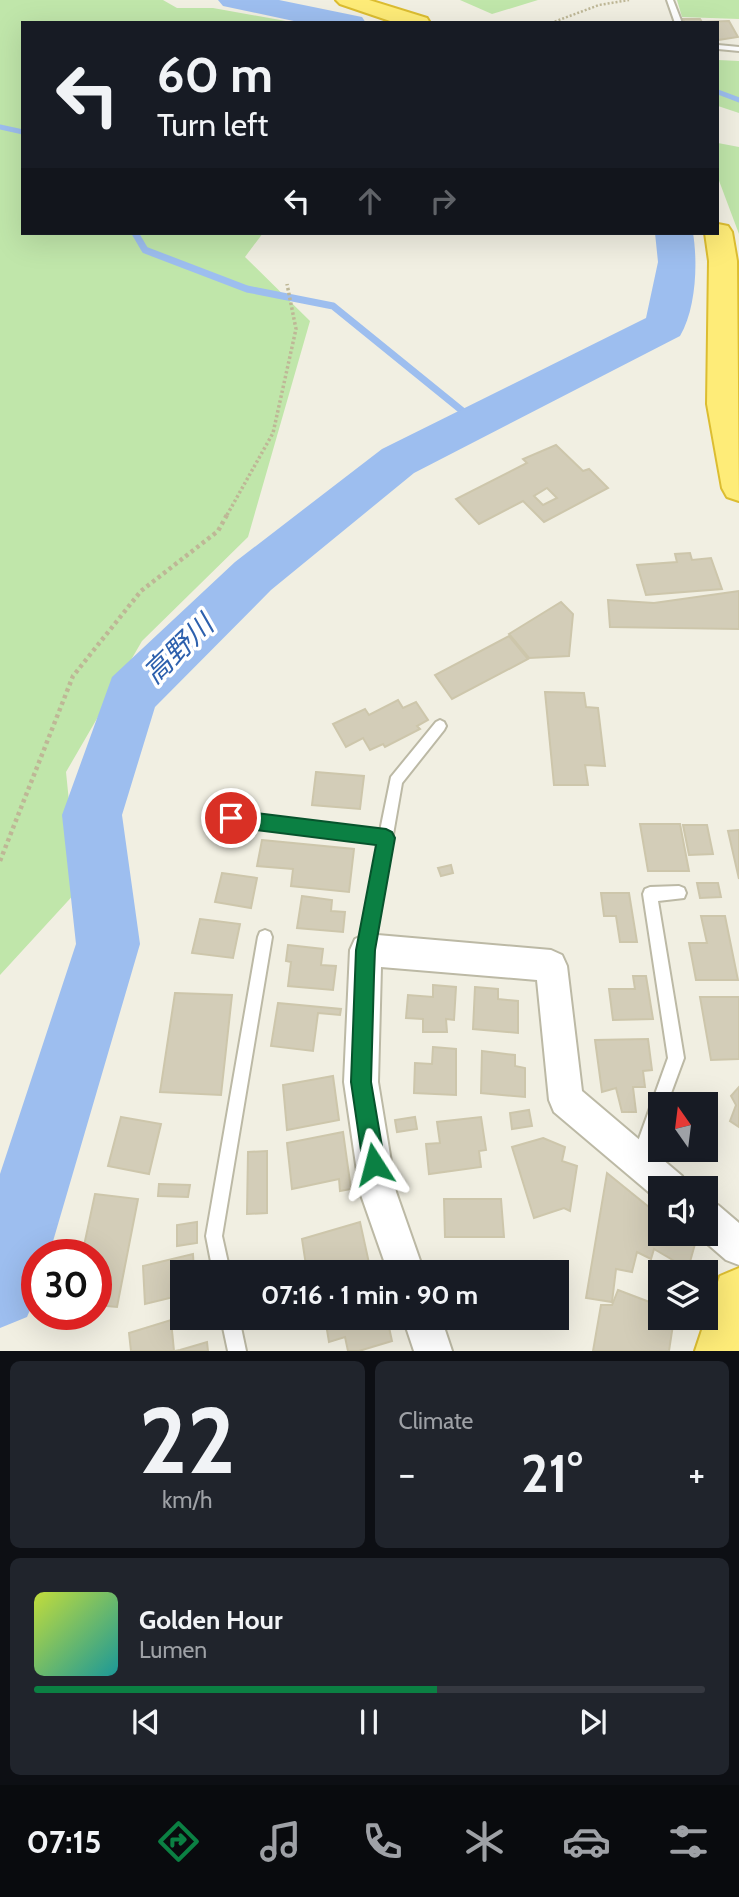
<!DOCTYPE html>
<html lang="en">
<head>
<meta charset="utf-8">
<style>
	body { margin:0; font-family:Cabin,"Noto Sans JP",sans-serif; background:#20242c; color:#f1f3f6; height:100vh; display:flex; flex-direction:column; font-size:26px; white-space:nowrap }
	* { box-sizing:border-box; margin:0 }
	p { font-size:23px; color:#9ea1a6 }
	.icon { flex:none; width:38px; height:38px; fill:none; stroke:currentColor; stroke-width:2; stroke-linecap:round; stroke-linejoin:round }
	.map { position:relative; height:1351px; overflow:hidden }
	.sheet { display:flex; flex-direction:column; gap:10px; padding:10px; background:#0d0f14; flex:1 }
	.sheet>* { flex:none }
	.top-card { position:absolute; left:21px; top:21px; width:698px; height:214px; border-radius:0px; box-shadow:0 7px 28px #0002; background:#171b24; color:#f1f3f6; overflow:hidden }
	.needle { width:46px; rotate:346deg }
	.buttons { position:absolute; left:648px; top:1092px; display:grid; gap:14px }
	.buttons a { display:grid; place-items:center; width:70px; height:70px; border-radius:0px; background:#171b24; box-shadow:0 7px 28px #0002; font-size:35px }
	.speed { position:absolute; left:21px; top:1239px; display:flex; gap:14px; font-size:35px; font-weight:700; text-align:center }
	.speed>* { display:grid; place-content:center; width:91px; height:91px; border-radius:50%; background:#171b24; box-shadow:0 7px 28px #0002; line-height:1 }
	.speed .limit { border:10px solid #d22; background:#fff; color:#111 }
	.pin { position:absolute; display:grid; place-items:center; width:60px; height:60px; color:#fff; margin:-30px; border:4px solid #fff; border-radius:50%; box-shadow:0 2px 7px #0007 }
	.me { position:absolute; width:77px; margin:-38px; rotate:351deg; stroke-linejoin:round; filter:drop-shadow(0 0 5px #0008) }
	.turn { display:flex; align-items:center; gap:24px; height:147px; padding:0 21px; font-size:32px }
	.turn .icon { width:91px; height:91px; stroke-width:2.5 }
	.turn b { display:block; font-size:49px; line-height:60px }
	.lanes { display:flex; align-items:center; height:66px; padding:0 21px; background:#0003; justify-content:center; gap:35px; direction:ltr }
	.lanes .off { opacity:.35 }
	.big { font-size:52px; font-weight:700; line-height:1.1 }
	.sheet .tile { flex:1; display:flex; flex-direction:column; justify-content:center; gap:10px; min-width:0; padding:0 24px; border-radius:10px; background:#20242c }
	.sheet .dial { align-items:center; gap:0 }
	.dial b { font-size:91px; line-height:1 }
	.song { display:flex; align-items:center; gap:21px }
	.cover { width:84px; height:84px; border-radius:10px; background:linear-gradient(135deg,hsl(70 70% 55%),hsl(180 70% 35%)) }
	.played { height:7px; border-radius:4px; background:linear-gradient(90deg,#0b8043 60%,#363941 60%) }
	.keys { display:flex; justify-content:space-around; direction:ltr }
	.heat { display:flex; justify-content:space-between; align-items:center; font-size:38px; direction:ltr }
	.sheet .tiles { flex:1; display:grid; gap:10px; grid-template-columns:1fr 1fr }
	.tile:last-child { grid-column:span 2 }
	.trip { position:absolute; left:170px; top:1260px; width:399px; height:70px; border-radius:0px; background:#171b24; box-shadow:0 7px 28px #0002; font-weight:700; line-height:70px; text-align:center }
	.menu { display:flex; height:112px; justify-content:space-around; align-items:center; background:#090b0e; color:#9ea1a6 }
	.menu .icon { width:49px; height:49px }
	.menu .current { color:#0b8043 }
	.menu b { font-size:32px; color:#f1f3f6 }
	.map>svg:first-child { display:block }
	.green { fill:#c0e6aa }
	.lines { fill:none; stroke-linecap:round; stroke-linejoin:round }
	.stream-far1 { stroke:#9dbeef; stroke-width:5 }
	.stream { stroke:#9dbeef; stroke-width:7 }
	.river { fill:#9dbeef; fill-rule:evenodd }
	.building { fill:#d3cdb8; stroke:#cdc6ab; stroke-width:2; fill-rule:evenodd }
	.service-casing { stroke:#bcb9a5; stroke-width:4 }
	.minor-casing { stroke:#bcb9a5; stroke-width:4 }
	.trunk-casing { stroke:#dcbd31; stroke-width:4 }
	.path-far2 { stroke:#beb796; stroke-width:2.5; stroke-dasharray:2 2; stroke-linecap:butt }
	.path-far1 { stroke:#beb796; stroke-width:3.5; stroke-dasharray:2.5 2.5; stroke-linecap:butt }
	.path { stroke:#beb796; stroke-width:4.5; stroke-dasharray:3.5 3.5; stroke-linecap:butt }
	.service { fill:#fff; fill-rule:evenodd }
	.minor { fill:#fff; fill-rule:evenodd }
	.trunk { fill:#feec78; fill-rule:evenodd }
	.route { fill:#0b8043; stroke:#07532c; stroke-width:2 }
	.labels { text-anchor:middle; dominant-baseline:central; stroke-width:7; stroke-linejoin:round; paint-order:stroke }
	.water-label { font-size:28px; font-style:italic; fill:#2d60ad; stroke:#fff }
</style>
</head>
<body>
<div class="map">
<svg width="739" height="1351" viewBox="0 0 739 1351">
	<rect width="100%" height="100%" fill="#f1efe2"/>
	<g class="green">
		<polygon points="0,0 163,0 177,8 213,8 297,23 23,23 23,233 263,233 245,257 310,321 248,537 142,641 66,772 78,890 0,975"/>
		<polygon points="460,0 538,0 492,14"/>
		<polygon points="677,0 739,0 739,19 682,17"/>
		<polygon points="718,60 739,61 739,113 718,106"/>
		<polygon points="718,143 739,147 739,234 718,178"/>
	</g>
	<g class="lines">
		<g class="stream-far1">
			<polyline points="718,92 739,100"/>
			<polyline points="0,127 23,132"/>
		</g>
		<polyline class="stream" points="135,233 145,250 247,289 333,306 476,422"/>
		<g class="river">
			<polygon points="218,0 279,0 362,17 366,23 303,23 223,6"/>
			<path d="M 655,233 L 693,233 C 698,263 696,309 680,336 L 414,473 L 271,590 L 155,707 L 122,815 L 140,944 L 49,1255 L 37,1255 L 37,1294 L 27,1317 L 0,1328 L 0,1174 L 76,944 L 62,815 L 112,677 L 235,562 L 382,449 L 646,318 L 658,262 Z"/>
		</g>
	</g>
	<g class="building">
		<polygon points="683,19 700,19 702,22 729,21 738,37 718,40 718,23 685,23"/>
		<path d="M 556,445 L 583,471 L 589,469 L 608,488 L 544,522 L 523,501 L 479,524 L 456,499 L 527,463 L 523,459 ZM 547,488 L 557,498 L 543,505 L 534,496 Z"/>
		<polygon points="690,553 692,560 711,558 722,589 646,595 637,565 677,562 675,554"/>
		<polygon points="739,591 739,629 610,627 608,600 654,603"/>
		<polygon points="561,602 573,614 569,656 529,658 509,634"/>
		<polygon points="509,636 528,659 452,699 435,675"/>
		<polygon points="545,692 584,693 586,707 598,708 605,766 585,765 588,785 554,785"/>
		<polygon points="398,700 403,708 416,702 428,720 417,726 420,729 385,747 383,744 370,750 363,738 346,747 333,724 365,709 369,715"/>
		<polygon points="316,772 364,776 360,809 312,805"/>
		<polygon points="640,824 680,824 689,871 648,871"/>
		<polygon points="683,825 707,825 713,854 689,855"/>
		<polygon points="739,830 739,879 728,831"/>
		<polygon points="262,840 354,849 349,892 291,886 293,869 257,866"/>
		<polygon points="451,865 453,873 441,876 438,868"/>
		<polygon points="222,873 257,878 251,908 215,902"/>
		<polygon points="697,883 718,883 721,897 700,898"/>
		<polygon points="601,893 629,893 637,942 620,942 616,916 604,916"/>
		<polygon points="302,896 332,900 331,911 345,912 343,932 297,928"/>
		<polygon points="701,916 725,916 738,980 696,980 689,943 707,943"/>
		<polygon points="200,919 240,924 233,958 192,953"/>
		<polygon points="288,945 323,949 321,965 336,966 333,990 288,986 291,962 286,961"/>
		<polygon points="633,976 646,976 653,1019 613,1020 609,989 635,989"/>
		<polygon points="433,985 456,987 454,1020 446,1019 447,1032 423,1032 423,1019 406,1018 408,995 433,997"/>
		<polygon points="475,987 498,989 498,999 518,1001 518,1033 473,1029"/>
		<polygon points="175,993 232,995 221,1095 160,1092"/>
		<polygon points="700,997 739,997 739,1059 711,1060"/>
		<polygon points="278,1003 341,1009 340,1015 318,1013 313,1051 271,1046"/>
		<polygon points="648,1039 652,1070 643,1071 645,1087 633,1087 636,1112 622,1112 616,1088 602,1092 595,1040"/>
		<polygon points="433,1047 456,1049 456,1095 414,1093 415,1063 432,1064"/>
		<polygon points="482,1051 515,1055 515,1066 525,1068 525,1097 481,1093"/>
		<polygon points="333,1076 339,1120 287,1130 283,1085"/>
		<polygon points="739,1087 739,1127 730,1121 736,1105 731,1096"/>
		<polygon points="529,1110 532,1126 512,1129 510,1113"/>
		<polygon points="121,1117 161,1124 149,1174 108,1166"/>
		<polygon points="415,1117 417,1129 397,1132 395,1120"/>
		<polygon points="481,1117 486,1150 479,1151 481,1167 429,1174 426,1144 440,1143 437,1122"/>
		<polygon points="343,1132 351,1189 340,1191 339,1179 292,1189 287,1143"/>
		<polygon points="543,1138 565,1147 562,1161 577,1166 570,1211 564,1208 534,1218 512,1147"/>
		<polygon points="267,1151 267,1213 247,1214 248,1152"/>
		<polygon points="607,1173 660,1216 660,1234 682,1234 695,1244 688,1269 654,1249 651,1259 637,1252 632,1272 616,1269 612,1302 586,1298"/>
		<polygon points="159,1184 190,1185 188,1197 158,1196"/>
		<polygon points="95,1194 138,1199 117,1307 96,1305 96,1255 82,1255"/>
		<polygon points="444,1199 501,1199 504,1237 445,1237"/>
		<polygon points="197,1222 197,1243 177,1246 177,1225"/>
		<polygon points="360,1222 369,1263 339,1272 307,1272 302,1239"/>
		<polygon points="193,1254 194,1272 182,1272 182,1295 145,1304 143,1266"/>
		<polygon points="618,1290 660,1306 660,1318 674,1318 669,1351 593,1351 601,1305 612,1305"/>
		<polygon points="325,1318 387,1318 392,1341 359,1351 348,1351 345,1337 329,1342"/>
		<polygon points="493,1318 549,1318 549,1326 494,1326"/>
		<polygon points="171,1320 174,1351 131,1351 129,1333"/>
		<polygon points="207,1342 208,1351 175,1351 180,1350"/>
	</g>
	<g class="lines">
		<g class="service-casing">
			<g id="service">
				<polygon points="667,0 673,0 682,23 675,23"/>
				<polygon points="718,45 739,47 739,51 718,49"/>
				<polygon points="440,720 444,722 446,726 444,730 402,783 373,949 371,954 366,956 361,954 359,949 378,843 231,824 226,823 224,818 226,813 231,812 380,831 391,777 436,722"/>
				<polygon points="679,886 684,888 686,893 684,898 658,901 684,1058 667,1104 660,1104 660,1125 646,1164 640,1166 634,1164 632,1158 668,1058 643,894 645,889 650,887"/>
				<polygon points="265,930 270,932 272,937 222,1236 230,1272 213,1272 206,1236 258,937 260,932"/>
				<polygon points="221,1318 239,1318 246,1351 228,1351"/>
			</g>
		</g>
		<g class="minor-casing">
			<g id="minor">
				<polygon points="366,934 551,950 562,955 567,966 582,1091 682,1176 688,1188 660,1188 660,1201 658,1200 554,1112 549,1100 537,980 381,967 378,1082 396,1192 424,1272 388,1272 360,1192 344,1082 350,950 355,939"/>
				<polygon points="705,1200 718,1205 739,1223 739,1265 726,1260 696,1234 705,1234"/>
				<polygon points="403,1318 441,1318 452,1351 414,1351"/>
			</g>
		</g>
		<g class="trunk-casing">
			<g id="trunk">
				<polygon points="336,0 369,0 427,18 430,23 396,23 340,4"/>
				<polygon points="718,224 728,226 732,232 737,261 739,501 727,497 722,488 707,404 709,261 705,233 718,233"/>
				<polygon points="739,1268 739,1351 695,1351 720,1276"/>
			</g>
		</g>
		<polyline class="path-far2" points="551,23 599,5 629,0"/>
		<polyline class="path-far1" points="227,515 273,433 296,329 287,284"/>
		<polyline class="path" points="0,861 73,676 141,591 218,531 228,513"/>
		<use href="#service" class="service"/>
		<use href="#minor" class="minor"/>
		<use href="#trunk" class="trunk"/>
	</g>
	<polygon class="route" points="231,810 386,829 392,832 395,838 375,950 374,976 371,1082 385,1164 381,1172 374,1175 367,1172 363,1164 351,1082 355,976 356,950 376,845 231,827 225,824 222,818 225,812"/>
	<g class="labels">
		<g class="water-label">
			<text transform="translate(178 649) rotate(-44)">高野川</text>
		</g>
	</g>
</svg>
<div class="buttons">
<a><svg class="needle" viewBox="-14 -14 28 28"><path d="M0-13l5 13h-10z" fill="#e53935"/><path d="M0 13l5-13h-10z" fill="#9ea1a6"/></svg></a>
<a><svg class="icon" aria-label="sound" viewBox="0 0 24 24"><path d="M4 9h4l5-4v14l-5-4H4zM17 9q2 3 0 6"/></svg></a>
<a><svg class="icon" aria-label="layers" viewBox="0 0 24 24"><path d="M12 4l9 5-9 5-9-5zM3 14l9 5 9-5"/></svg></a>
</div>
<div class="speed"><div class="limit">30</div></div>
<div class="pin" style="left:231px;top:818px;background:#d93025"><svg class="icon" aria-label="arrive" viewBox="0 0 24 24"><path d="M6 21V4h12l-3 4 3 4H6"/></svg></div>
<svg class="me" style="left:374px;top:1164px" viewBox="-20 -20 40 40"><path d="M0-17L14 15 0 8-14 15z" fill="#0b8043" stroke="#fff" stroke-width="4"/></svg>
<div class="trip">07:16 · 1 min · 90 m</div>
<div class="top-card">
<div class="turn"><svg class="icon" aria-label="left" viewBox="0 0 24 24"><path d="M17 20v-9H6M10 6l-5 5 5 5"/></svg><div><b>60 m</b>Turn left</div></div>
<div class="lanes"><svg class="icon" aria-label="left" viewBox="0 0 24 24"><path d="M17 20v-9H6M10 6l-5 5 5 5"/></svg><svg class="icon off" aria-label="ahead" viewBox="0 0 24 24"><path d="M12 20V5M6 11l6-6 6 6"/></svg><svg class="icon off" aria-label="right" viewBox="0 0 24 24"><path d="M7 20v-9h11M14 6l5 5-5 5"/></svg></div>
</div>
</div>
<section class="sheet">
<div class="tiles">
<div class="tile dial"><b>22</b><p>km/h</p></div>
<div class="tile"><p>Climate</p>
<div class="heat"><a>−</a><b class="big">21°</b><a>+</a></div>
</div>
<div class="tile">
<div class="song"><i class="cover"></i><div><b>Golden Hour</b><p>Lumen</p></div></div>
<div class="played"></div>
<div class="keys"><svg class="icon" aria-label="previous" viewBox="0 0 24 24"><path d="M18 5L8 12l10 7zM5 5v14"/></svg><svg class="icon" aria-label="pause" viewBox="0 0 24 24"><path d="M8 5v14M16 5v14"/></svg><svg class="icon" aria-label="next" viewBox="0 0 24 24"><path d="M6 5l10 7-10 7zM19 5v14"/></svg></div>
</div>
</div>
</section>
<nav class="menu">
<b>07:15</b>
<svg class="icon current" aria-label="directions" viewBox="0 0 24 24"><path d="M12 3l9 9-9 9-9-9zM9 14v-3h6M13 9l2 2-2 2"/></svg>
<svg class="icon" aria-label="music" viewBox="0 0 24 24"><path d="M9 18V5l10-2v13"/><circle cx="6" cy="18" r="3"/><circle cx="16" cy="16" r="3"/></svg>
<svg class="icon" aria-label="phone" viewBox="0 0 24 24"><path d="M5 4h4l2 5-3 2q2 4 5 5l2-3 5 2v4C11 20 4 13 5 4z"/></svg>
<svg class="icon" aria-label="climate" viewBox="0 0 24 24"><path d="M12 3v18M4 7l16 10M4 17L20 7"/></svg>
<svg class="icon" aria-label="car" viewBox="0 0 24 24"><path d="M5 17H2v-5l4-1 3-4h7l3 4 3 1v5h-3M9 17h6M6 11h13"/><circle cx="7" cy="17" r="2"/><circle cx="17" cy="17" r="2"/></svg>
<svg class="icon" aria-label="filters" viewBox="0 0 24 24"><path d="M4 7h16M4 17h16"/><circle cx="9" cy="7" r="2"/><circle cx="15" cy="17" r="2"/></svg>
</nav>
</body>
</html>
